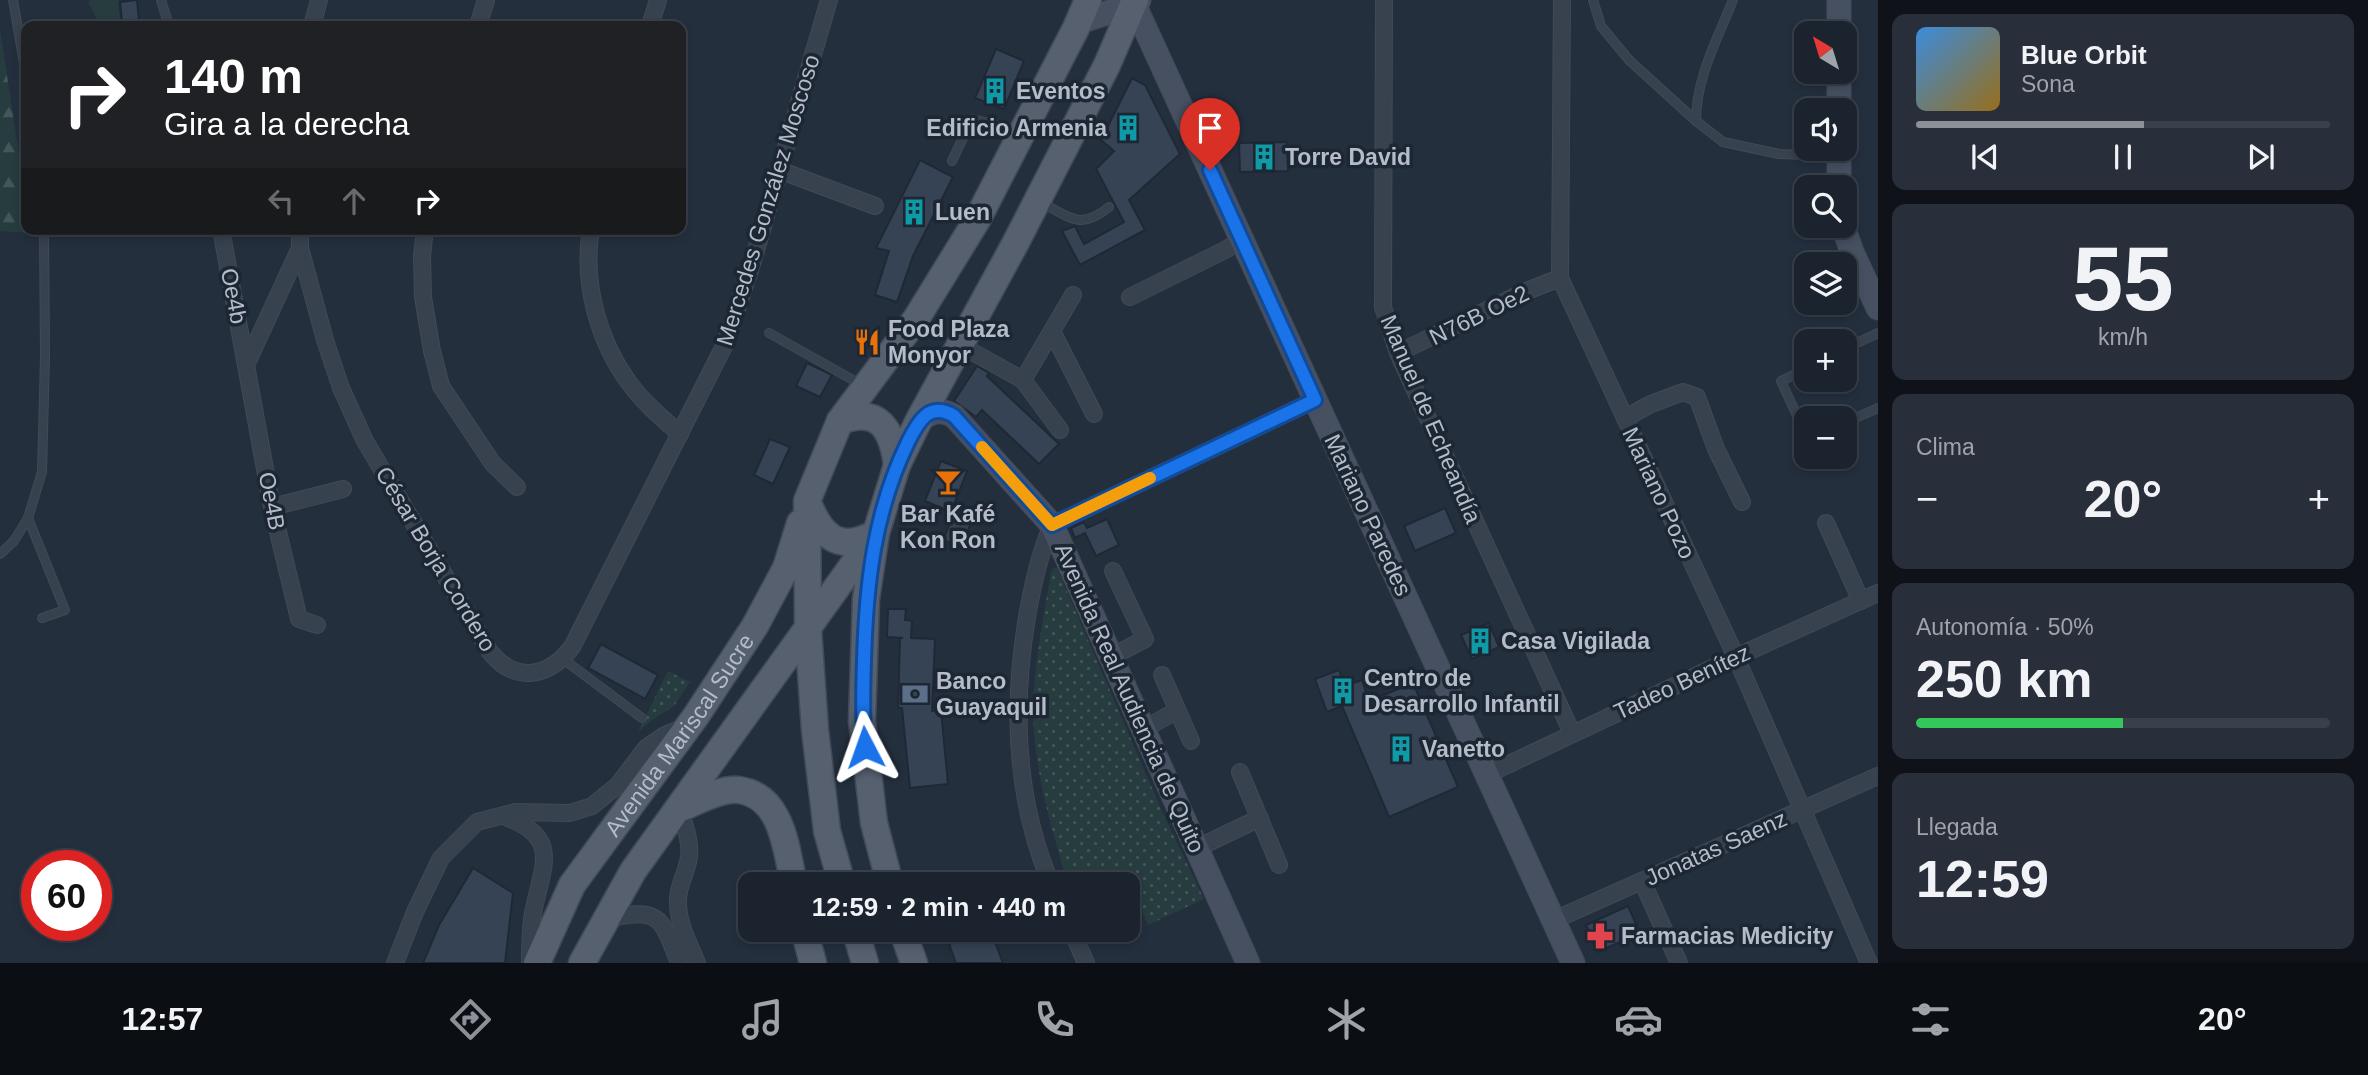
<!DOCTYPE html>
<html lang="es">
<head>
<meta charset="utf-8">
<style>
	body { margin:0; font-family:Helvetica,sans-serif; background:#282f3a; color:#f1f3f6; height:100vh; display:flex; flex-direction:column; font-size:26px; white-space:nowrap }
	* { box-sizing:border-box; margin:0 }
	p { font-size:23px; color:#a0a4aa }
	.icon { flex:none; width:38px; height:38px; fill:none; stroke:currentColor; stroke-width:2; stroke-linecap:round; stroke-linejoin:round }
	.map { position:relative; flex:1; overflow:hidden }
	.panel { display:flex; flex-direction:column; gap:14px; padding:14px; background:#0f1319; width:490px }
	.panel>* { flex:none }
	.top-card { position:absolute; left:21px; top:21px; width:665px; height:214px; border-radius:14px; box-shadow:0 4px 10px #0003,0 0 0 2px #39404a; background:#202124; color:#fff; overflow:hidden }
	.needle { width:46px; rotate:322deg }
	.controls { position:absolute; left:1794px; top:21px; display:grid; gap:14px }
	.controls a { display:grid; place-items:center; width:63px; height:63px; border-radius:14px; background:#1b232e; box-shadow:0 4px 10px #0003,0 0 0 2px #39404a; font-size:35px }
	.speed { position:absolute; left:21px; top:850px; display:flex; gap:14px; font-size:35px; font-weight:700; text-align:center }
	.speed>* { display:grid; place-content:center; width:91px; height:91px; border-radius:50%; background:#1b232e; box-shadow:0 4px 10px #0003,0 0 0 2px #39404a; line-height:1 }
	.speed .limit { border:10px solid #d22; background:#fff; color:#111 }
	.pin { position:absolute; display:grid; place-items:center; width:60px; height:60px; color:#fff; margin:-72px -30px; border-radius:50% 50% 50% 0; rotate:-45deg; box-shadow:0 0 7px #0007 }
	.pin .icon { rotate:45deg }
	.me { position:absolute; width:77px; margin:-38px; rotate:356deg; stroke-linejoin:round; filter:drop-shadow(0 0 5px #0008) }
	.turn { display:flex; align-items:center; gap:24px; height:147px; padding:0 28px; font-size:32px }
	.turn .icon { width:91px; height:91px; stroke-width:2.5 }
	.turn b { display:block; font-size:49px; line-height:60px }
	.lanes { display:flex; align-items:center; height:66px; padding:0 28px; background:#0003; justify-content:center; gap:35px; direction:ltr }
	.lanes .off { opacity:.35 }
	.big { font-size:52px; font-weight:600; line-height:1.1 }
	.panel .widget { flex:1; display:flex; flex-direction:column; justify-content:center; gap:10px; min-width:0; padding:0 24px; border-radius:14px; background:#282f3a }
	.panel .dial { align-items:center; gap:0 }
	.dial b { font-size:91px; line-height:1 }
	.song { display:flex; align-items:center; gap:21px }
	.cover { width:84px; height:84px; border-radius:10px; background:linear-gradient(135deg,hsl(210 70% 55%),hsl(40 70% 35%)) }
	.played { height:7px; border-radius:4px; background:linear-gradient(90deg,#8c9099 55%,#39404a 55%) }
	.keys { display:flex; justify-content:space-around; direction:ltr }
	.heat { display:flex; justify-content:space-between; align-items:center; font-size:38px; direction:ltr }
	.charge { height:10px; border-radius:5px; background:linear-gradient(90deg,#34c759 50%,#39404a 0) }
	.trip { position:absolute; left:738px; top:872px; width:402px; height:70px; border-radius:14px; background:#1b232e; box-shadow:0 4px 10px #0003,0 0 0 2px #39404a; font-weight:600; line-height:70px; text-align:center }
	.tabs { display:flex; height:112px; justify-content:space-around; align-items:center; background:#0b0e12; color:#a0a4aa }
	.tabs .icon { width:49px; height:49px }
	.tabs .on { color:#8c9099 }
	.tabs b { font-size:32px; color:#f1f3f6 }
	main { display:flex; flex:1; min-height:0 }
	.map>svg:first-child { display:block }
	.green { fill:#263c3f }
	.forest { fill:url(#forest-firs) }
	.park { fill:url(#park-dots) }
	.building { fill:#364354; stroke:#1f2835; stroke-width:2 }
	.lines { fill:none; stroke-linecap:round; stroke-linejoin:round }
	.lane-casing { stroke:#414a57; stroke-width:10 }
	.street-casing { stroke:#414a57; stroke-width:18 }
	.secondary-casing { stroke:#414a57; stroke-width:25 }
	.primary-casing { stroke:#414a57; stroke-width:29 }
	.lane { stroke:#38414e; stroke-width:8 }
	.street { stroke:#38414e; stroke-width:16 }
	.secondary { stroke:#465061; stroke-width:23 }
	.primary { stroke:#56606e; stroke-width:26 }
	.route-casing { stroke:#114b97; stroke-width:18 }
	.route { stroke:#1a73e8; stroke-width:12 }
	.slow { stroke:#f59e0b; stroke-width:12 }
	.labels { text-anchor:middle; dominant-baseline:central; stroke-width:7; stroke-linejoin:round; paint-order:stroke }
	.poi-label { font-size:23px; font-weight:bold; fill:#b4bcc9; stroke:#1d2633; text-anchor:start }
	.street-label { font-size:23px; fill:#b4bcc9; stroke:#1d2633 }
</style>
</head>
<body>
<main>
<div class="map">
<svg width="1878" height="963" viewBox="0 0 1878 963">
	<defs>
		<pattern id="forest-firs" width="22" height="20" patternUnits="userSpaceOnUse" patternTransform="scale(1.75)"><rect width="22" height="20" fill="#263c3f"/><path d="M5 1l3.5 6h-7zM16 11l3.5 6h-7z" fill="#435659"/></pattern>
		<pattern id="park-dots" width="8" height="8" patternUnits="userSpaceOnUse" patternTransform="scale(1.75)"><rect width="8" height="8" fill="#263c3f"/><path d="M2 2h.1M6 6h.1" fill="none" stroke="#435659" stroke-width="1.8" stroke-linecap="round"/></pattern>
	</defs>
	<rect width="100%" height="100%" fill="#242f3e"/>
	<polygon class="green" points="91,0 123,0 118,1 121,26 135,26 100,26 88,2"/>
	<polygon class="forest" points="0,29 26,201 26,229 31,229 31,233 0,231"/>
	<g class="park">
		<path d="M 1054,568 L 1057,568 L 1161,809 L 1204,899 L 1148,925 L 1125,873 L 1099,884 L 1068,884 C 1053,834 1038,784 1034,732 C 1030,679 1043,624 1051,572 Z"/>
		<polygon points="668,671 690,682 674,706 652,720 638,732"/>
	</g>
	<g class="building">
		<polygon points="137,0 139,20 122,22 120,2"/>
		<polygon points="996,49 1024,61 1004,109 975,98"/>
		<polygon points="1132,78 1145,85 1180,154 1129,200 1145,230 1080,265 1062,231 1075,226 1084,244 1124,222 1096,169 1114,151 1101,140"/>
		<polygon points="1287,142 1288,171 1240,172 1239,143"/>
		<polygon points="920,160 953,177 913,256 897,302 875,295 889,251 876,248"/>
		<polygon points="807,363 832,375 820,397 796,386"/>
		<polygon points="977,366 989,373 987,376 1059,444 1039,464 982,410 976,417 954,401"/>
		<polygon points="770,439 790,447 773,484 754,475"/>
		<polygon points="941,461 967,471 951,512 925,501"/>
		<polygon points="958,504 976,511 961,547 943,540"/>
		<polygon points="1445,508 1456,533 1415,551 1404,526"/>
		<polygon points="1107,519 1119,545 1096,556 1085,533 1075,538 1071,528 1084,522 1087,528"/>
		<polygon points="888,609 906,609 905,620 912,621 911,638 935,639 932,711 941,710 948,784 910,788 902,708 898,708 900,638 903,638 887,637"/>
		<polygon points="1489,623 1499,647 1472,659 1461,635"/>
		<polygon points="601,644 658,675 645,699 588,668"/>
		<polygon points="1339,670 1345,686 1362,680 1369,701 1413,683 1458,787 1389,817 1342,706 1327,712 1315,679"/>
		<polygon points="473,868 513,893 505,963 423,963 439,925"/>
		<polygon points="1628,906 1640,933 1598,952 1586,925"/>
		<polygon points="984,929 990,929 1003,963 956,963 949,944"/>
	</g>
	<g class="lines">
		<g class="lane-casing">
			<g id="lane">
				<polyline points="13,0 26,75"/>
				<polyline points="161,0 169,26"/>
				<polyline points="1593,0 1601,26 1629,60 1696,121"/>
				<path d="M 1733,0 C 1717,40 1696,78 1696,121 L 1723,142 L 1779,154 L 1836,156"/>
				<polyline points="952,161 972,119 1020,130"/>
				<path d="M 1040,202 C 1070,217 1080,231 1109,207"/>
				<polyline points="769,333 862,385"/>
				<polyline points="1844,349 1878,333"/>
				<polyline points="1806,369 1781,381 1806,435"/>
				<polyline points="1844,423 1878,408"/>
				<polyline points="28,518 65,610 42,618"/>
				<polyline points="0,554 14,541 28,518 42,472 45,356 44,229"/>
				<polyline points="563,659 642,718"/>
			</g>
		</g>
		<g class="street-casing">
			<g id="street">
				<polyline points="1384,0 1383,307 1398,353 1572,733"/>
				<polyline points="1562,0 1560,278 1736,657 1869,963"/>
				<polyline points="312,26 319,0"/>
				<polyline points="478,26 486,0"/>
				<polyline points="650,26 658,0"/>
				<polyline points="779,170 875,206"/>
				<polyline points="221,229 272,507 299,619 317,625"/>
				<path d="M 300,229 L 300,248 L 325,340 L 341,388 L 365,441 L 490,652 C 516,684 549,677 572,647 L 725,344 L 752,264 L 829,0"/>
				<polyline points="425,229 422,256 423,297 432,351 441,386 493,464 517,487"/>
				<path d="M 591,229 C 582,282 598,341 630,384 C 644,403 662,418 680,434"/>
				<polyline points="1130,297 1227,249 1241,239"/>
				<polyline points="1052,331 1094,414"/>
				<polyline points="960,345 1023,380 1060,430"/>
				<polyline points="1398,353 1524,292 1560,278"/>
				<polyline points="247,363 300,248"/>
				<polyline points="1023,380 1073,295"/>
				<polyline points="1625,418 1651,404 1683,392 1697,397 1716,449 1742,502"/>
				<polyline points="272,507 343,489"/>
				<polyline points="1826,523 1861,601"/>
				<polyline points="1111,657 1145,639 1113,571"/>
				<polyline points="1162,675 1191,741"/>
				<polyline points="1144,729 1176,711"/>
				<polyline points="1240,772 1279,865"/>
				<polyline points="1488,774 1736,657 1878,593"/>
				<path d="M 680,809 C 684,824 691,841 689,857 C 687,872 678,885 678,900 C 677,922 689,943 697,963"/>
				<path d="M 503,816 C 563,837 542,866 533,913 C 530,930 530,946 530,963"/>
				<polyline points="1197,848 1260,818"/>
				<polyline points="1642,881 1679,963"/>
				<path d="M 1051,884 C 1015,799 1012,707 1027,617 C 1033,584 1039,555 1052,525 L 1315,400"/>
				<path d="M 606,919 C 660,907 661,916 679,963"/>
				<polyline points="1554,920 1878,776"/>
				<polyline points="1071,929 1086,963"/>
				<polyline points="395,963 415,912 441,858 477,822 516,812 570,813 592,806 618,785 646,748 665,735 684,727"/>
			</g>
		</g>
		<g class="secondary-casing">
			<g id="secondary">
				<polyline points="1134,4 1573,963"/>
				<polyline points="1079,22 1134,4 1139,0"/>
				<polyline points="1839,33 1839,0"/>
				<polyline points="1839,110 1839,72"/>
				<polyline points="1839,149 1839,187"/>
				<polyline points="1843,226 1852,252 1878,308"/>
				<path d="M 919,420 C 932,412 940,408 954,416 L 1052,525 L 1248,963"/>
			</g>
		</g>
		<g class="primary-casing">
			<g id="primary">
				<path d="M 840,421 C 879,406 892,429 897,465"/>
				<path d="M 808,503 C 822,538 840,553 876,533"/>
				<path d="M 681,808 C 698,801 721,788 739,790 C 783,796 786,850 794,884"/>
				<polyline points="842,884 827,831 815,730 808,629 807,501 840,421 916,319 977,220 1076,28 1088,0"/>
				<polyline points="890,884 874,823 862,721 866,599 876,533 897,465 919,420 1015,244 1107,65 1135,0"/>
				<polyline points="804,929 813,963"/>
				<polyline points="855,929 865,963"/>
				<polyline points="902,929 914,963"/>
				<path id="s1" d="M 537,963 L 572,885 L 696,716 L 755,626 L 786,568 L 800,523"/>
				<polyline points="582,963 633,871 873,537"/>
			</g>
		</g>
		<use href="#lane" class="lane"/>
		<use href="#street" class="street"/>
		<use href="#secondary" class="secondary"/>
		<use href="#primary" class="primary"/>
	</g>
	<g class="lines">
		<g class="route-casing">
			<path id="route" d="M 865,747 C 862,718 863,690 864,661 C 866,585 874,512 908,442 C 918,422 929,401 954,416 L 1052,525 L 1315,400 L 1210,170"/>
		</g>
		<use href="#route" class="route"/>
		<polyline class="slow" points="982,447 1052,525 1150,478"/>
	</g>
	<defs>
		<g id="building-bare" transform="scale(2.1)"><path d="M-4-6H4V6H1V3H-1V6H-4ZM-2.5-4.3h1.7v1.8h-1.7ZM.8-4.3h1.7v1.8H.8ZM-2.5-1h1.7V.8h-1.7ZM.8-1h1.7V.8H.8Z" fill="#0f9aa8" stroke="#1d2633" stroke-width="2.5" paint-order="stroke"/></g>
		<g id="restaurant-bare" transform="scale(2.1)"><path d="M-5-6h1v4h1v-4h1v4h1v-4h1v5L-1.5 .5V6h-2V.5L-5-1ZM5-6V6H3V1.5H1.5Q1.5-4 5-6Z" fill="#e8710a" stroke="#1d2633" stroke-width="2.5" paint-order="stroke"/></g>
		<g id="bar-bare" transform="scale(2.1)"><path d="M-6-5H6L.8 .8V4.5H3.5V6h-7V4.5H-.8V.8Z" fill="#e8710a" stroke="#1d2633" stroke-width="2.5" paint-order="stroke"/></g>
		<g id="bank-bare" transform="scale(2.1)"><path d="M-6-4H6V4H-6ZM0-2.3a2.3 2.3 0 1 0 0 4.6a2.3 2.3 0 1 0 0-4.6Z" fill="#5c6f8a" stroke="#1d2633" stroke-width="2.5" paint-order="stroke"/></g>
		<g id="pharmacy-bare" transform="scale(2.1)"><path d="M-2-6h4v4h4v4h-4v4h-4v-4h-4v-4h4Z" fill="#e0444e" stroke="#1d2633" stroke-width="2.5" paint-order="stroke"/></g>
	</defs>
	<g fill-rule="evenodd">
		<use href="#building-bare" x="995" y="91"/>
		<use href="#building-bare" x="1128" y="128"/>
		<use href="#building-bare" x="1264" y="157"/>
		<use href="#building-bare" x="914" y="212"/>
		<use href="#restaurant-bare" x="867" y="342"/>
		<use href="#bar-bare" x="948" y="482"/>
		<use href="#building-bare" x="1480" y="641"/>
		<use href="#building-bare" x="1343" y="691"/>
		<use href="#bank-bare" x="915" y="694"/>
		<use href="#building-bare" x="1401" y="749"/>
		<use href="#pharmacy-bare" x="1600" y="936"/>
	</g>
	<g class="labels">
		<g class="poi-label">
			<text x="1016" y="91">Eventos</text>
			<text x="1107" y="128" text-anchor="end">Edificio Armenia</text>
			<text x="1285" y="157">Torre David</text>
			<text x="935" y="212">Luen</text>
			<text x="888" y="329">Food Plaza<tspan x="888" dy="26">Monyor</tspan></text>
			<text x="948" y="514" text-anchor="middle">Bar Kafé<tspan x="948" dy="26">Kon Ron</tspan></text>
			<text x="1501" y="641">Casa Vigilada</text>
			<text x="1364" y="678">Centro de<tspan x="1364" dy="26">Desarrollo Infantil</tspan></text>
			<text x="936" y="681">Banco<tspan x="936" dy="26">Guayaquil</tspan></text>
			<text x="1422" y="749">Vanetto</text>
			<text x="1621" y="936">Farmacias Medicity</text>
		</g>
		<g class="street-label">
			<text transform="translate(768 200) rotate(-73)">Mercedes González Moscoso</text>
			<text transform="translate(234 296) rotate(79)">Oe4b</text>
			<text transform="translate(1479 315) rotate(-26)">N76B Oe2</text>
			<text transform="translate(1431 419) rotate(67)">Manuel de Echeandía</text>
			<text transform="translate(1659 493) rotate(65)">Mariano Pozo</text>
			<text transform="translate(272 501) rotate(79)">Oe4B</text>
			<text transform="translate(1368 515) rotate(65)">Mariano Paredes</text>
			<text transform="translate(436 559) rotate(59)">César Borja Cordero</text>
			<text transform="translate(1682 682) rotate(-25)">Tadeo Benítez</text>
			<text transform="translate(1130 698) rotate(66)">Avenida Real Audiencia de Quito</text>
			<text stroke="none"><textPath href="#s1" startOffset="270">Avenida Mariscal Sucre</textPath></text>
			<text transform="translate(1716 848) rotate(-24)">Jonatas Saenz</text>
		</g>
	</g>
</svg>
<div class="controls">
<a><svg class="needle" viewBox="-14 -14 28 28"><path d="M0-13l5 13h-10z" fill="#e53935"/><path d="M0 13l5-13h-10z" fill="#a0a4aa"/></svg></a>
<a><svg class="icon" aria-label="sound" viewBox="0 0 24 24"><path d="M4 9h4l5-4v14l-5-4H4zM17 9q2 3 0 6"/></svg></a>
<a><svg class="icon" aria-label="search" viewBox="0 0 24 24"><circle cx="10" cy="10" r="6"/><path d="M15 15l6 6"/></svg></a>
<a><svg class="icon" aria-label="layers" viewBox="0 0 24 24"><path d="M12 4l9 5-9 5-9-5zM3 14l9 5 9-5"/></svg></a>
<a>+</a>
<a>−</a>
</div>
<div class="speed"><div class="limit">60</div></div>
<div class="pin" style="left:1210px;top:170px;background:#d93025"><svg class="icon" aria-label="arrive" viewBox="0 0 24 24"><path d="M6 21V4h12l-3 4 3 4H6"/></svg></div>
<svg class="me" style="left:865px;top:747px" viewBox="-20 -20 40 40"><path d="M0-17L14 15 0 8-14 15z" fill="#1a73e8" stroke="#fff" stroke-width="4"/></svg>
<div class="trip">12:59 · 2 min · 440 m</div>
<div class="top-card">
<div class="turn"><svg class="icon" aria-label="right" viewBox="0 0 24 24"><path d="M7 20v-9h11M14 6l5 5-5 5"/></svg><div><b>140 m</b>Gira a la derecha</div></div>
<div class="lanes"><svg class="icon off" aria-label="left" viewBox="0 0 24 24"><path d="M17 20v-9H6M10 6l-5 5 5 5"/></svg><svg class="icon off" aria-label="ahead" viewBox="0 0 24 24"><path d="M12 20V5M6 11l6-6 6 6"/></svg><svg class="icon" aria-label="right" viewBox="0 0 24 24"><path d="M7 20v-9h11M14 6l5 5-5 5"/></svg></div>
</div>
</div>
<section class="panel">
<div class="widget">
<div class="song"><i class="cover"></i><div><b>Blue Orbit</b><p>Sona</p></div></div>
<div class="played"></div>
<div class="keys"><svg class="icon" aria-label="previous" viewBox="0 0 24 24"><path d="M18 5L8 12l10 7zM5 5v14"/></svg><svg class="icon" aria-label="pause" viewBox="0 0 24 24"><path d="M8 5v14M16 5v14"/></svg><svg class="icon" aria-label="next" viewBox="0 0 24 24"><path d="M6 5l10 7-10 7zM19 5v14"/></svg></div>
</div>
<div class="widget dial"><b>55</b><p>km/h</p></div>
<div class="widget"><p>Clima</p>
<div class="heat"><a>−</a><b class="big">20°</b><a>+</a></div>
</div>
<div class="widget"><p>Autonomía · 50%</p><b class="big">250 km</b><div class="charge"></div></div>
<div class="widget"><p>Llegada</p><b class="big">12:59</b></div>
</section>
</main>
<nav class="tabs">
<b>12:57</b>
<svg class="icon on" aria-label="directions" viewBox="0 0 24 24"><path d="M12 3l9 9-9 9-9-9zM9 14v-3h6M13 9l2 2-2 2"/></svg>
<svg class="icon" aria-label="music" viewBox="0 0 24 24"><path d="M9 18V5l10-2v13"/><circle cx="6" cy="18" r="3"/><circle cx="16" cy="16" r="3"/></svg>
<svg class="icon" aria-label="phone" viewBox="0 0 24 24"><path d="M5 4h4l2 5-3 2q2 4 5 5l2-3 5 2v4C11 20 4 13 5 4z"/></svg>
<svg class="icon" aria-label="climate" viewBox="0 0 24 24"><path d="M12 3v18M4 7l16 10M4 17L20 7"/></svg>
<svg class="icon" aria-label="car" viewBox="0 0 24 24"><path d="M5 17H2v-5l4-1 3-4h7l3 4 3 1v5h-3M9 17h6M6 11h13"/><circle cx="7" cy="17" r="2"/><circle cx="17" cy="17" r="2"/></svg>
<svg class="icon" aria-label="filters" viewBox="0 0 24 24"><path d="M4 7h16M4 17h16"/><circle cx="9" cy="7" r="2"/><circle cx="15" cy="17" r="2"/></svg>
<b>20°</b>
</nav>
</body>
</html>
